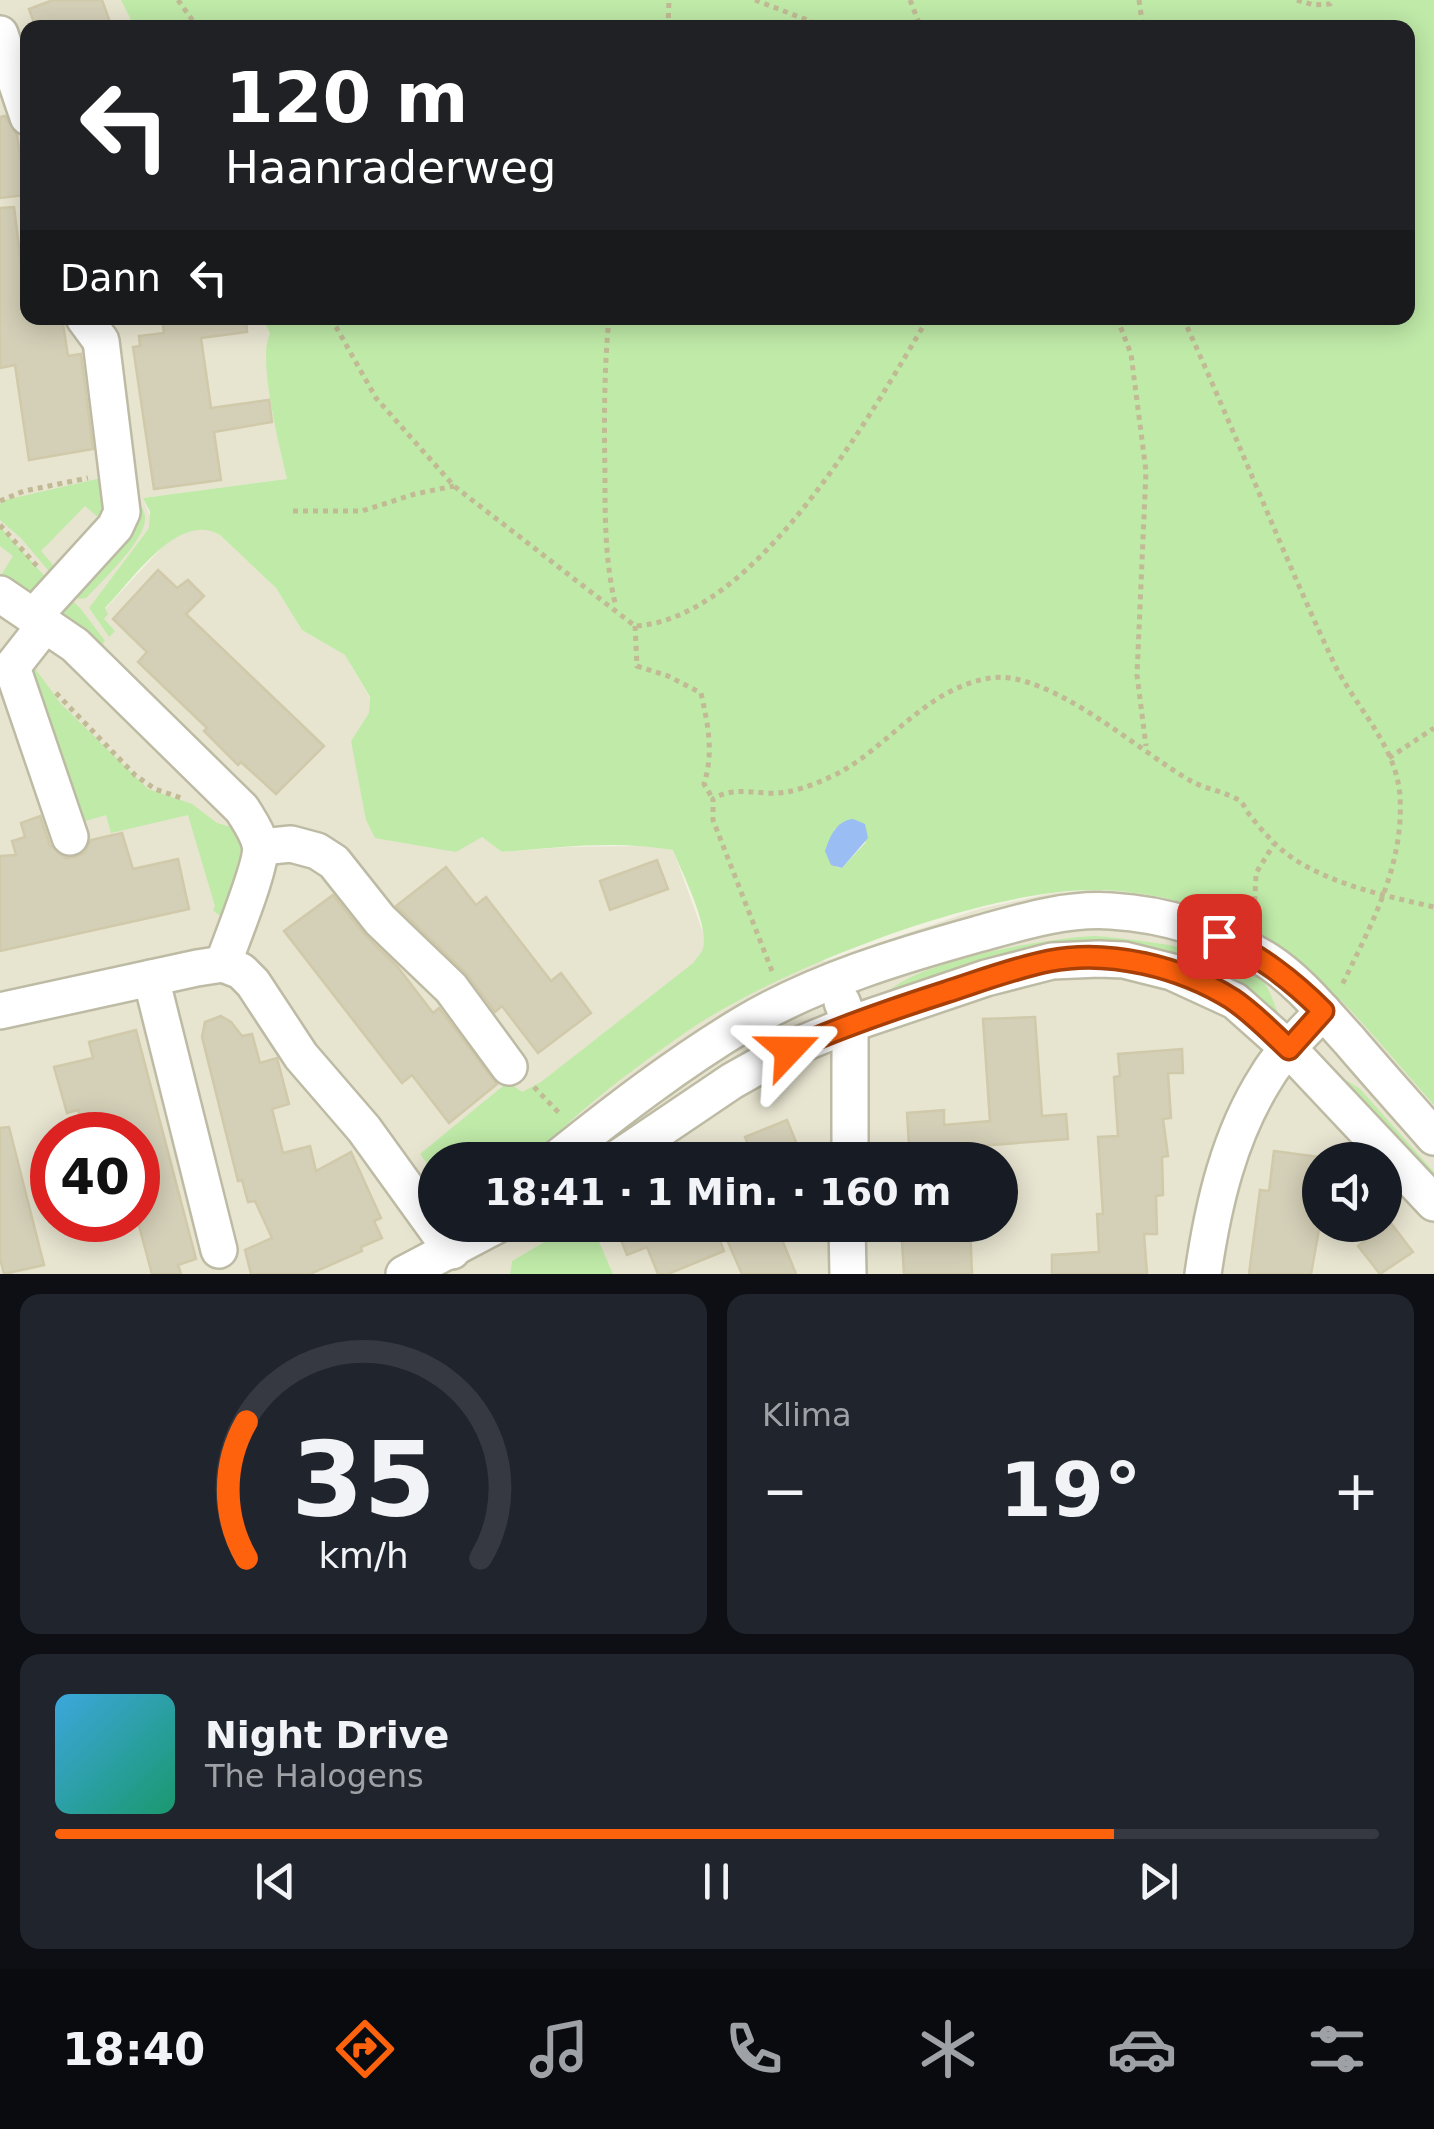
<!DOCTYPE html>
<html lang="de">
<head>
<meta charset="utf-8">
<style>
	body { margin:0; font-family:"DejaVu Sans",sans-serif; background:#20242c; color:#f1f3f6; height:100vh; display:flex; flex-direction:column; font-size:38px; white-space:nowrap }
	* { box-sizing:border-box; margin:0 }
	p { font-size:32px; color:#9ea1a6 }
	.icon { flex:none; width:55px; height:55px; fill:none; stroke:currentColor; stroke-width:2; stroke-linecap:round; stroke-linejoin:round }
	.map { position:relative; height:1274px; overflow:hidden }
	.panel { display:flex; flex-direction:column; gap:20px; padding:20px; background:#0d0f14; flex:1 }
	.panel>* { flex:none }
	.top-card { position:absolute; left:20px; top:20px; width:1395px; height:305px; border-radius:20px; box-shadow:0 5px 25px #0003; background:#202124; color:#fff; overflow:hidden }
	.buttons { position:absolute; left:1302px; top:1142px; display:grid; gap:20px }
	.buttons a { display:grid; place-items:center; width:100px; height:100px; border-radius:50%; background:#171b24; box-shadow:0 5px 25px #0003; font-size:50px }
	.speed { position:absolute; left:30px; top:1112px; display:flex; gap:20px; font-size:50px; font-weight:700; text-align:center }
	.speed>* { display:grid; place-content:center; width:130px; height:130px; border-radius:50%; background:#171b24; box-shadow:0 5px 25px #0003; line-height:1 }
	.speed .limit { border:15px solid #d22; background:#fff; color:#111 }
	.pin { position:absolute; display:grid; place-items:center; width:85px; height:85px; color:#fff; margin:-42px; border-radius:20px; box-shadow:0 5px 15px #0006 }
	.me { position:absolute; width:110px; margin:-55px; rotate:67deg; stroke-linejoin:round; filter:drop-shadow(0 0 8px #0008) }
	.turn { display:flex; align-items:center; gap:35px; height:210px; padding:0 40px; font-size:45px }
	.turn .icon { width:130px; height:130px; stroke-width:2.5 }
	.turn b { display:block; font-size:70px; line-height:85px }
	.then { display:flex; align-items:center; height:95px; padding:0 40px; background:#0003; gap:20px; font-size:38px }
	.big { font-size:75px; font-weight:800; line-height:1.1 }
	.panel .card { flex:1; display:flex; flex-direction:column; justify-content:center; gap:15px; min-width:0; padding:0 35px; border-radius:20px; background:#20242c }
	.panel .dial { align-items:center; gap:0 }
	.dial svg { height:260px; overflow:visible; fill:none; stroke:#363941; stroke-width:7; stroke-linecap:round; text-anchor:middle }
	.dial text { fill:#f1f3f6; stroke:none }
	.song { display:flex; align-items:center; gap:30px }
	.cover { width:120px; height:120px; border-radius:15px; background:linear-gradient(135deg,hsl(200 70% 55%),hsl(160 70% 35%)) }
	.played { height:10px; border-radius:5px; background:linear-gradient(90deg,#ff620d 80%,#363941 80%) }
	.keys { display:flex; justify-content:space-around; direction:ltr }
	.heat { display:flex; justify-content:space-between; align-items:center; font-size:55px; direction:ltr }
	.panel .tiles { flex:1; display:grid; gap:20px; grid-template-columns:1fr 1fr }
	.card:last-child { grid-column:span 2 }
	.trip { position:absolute; left:418px; top:1142px; width:600px; height:100px; border-radius:50px; background:#171b24; box-shadow:0 5px 25px #0003; font-weight:800; line-height:100px; text-align:center }
	.tab-bar { display:flex; height:160px; justify-content:space-around; align-items:center; background:#090b0e; color:#9ea1a6 }
	.tab-bar .icon { width:70px; height:70px }
	.tab-bar .selected { color:#ff620d }
	.tab-bar b { font-size:45px; color:#f1f3f6 }
	.map>svg:first-child { display:block }
	.residential { fill:#e7e4d0; fill-rule:evenodd }
	.green { fill:#bfeaa8; fill-rule:evenodd }
	.water { fill:#9abdf4 }
	.building { fill:#d4cfb7; stroke:#d0c9aa; stroke-width:2.5 }
	.lines { fill:none; stroke-linecap:round; stroke-linejoin:round }
	.minor-casing { stroke:#bebba5; stroke-width:40 }
	.path { stroke:#c1ba95; stroke-width:5; stroke-dasharray:5 5; stroke-linecap:butt }
	.minor { stroke:#fff; stroke-width:35 }
	.route-casing { stroke:#a64008; stroke-width:25 }
	.route { stroke:#ff620d; stroke-width:18 }
</style>
</head>
<body>
<div class="map">
<svg width="1434" height="1274" viewBox="0 0 1434 1274">
	<rect width="100%" height="100%" fill="#f2f1e2"/>
	<path class="residential" d="M 0,0 L 121,0 L 135,27 L 28,28 L 28,318 L 263,318 L 270,334 L 272,410 L 287,479 L 143,498 L 151,519 L 149,528 L 89,608 L 108,636 L 115,631 L 103,619 L 105,609 L 169,540 L 185,531 L 209,529 L 220,535 L 276,588 L 302,630 L 345,655 L 370,698 L 369,713 L 351,741 L 502,852 L 569,847 L 654,846 L 673,850 L 704,935 L 825,961 L 979,909 L 1053,893 L 1095,890 L 1169,899 L 1229,920 L 1266,938 L 1434,1057 L 1434,1274 L 613,1274 L 592,1225 L 1000,1225 L 1000,1160 L 435,1160 L 435,1225 L 573,1225 L 512,1261 L 510,1274 L 0,1274 ZM 52,1135 L 138,1135 L 138,1220 L 52,1220 ZM 1320,1160 L 1385,1160 L 1385,1225 L 1320,1225 Z"/>
	<g class="green">
		<path d="M 121,0 L 1434,0 L 1434,1105 C 1383,1048 1334,982 1269,940 C 1220,908 1155,891 1096,890 C 983,889 779,968 686,1032 C 650,1057 616,1082 583,1110 C 567,1123 543,1151 525,1159 C 514,1164 452,1160 435,1160 L 435,1174 L 420,1154 L 508,1082 L 522,1092 L 541,1082 L 692,964 C 694,962 701,953 702,951 C 712,930 681,871 673,850 C 618,840 558,847 502,852 L 482,837 L 456,852 L 375,838 L 366,820 L 351,741 L 369,713 L 370,697 L 345,655 L 302,630 L 276,588 L 220,535 C 178,510 132,581 105,608 L 108,614 L 104,619 L 115,631 L 109,637 L 89,608 L 149,528 L 150,512 L 143,498 L 287,479 C 280,448 257,359 270,334 L 263,318 L 1408,318 L 1408,28 L 135,28 ZM 842,823 L 866,842 L 842,868 L 836,867 L 834,830 Z"/>
		<polygon points="110,476 104,522 85,506 41,551 58,571 53,576 21,538 0,520 0,504 5,500"/>
		<path d="M 128,489 C 135,497 145,507 145,518 C 146,540 101,582 86,598 L 79,599 L 69,589 Z"/>
		<polygon points="0,527 49,581 34,592 25,594 0,577 13,556 0,546"/>
		<path d="M 65,594 L 80,608 L 105,641 L 99,648 C 80,633 55,621 65,594 Z"/>
		<polygon points="31,663 61,704 148,789 192,804 217,823 244,831 247,840 224,919 213,910 215,906 188,815 111,833 106,815 75,824 21,664"/>
		<path d="M 1094,936 C 1129,938 1237,951 1260,977 C 1269,987 1273,1001 1278,1013 L 1277,1015 L 1176,960 L 885,995 C 914,961 1047,938 1094,936 Z"/>
		<polygon points="1341,1077 1360,1089 1434,1172 1434,1187 1338,1078"/>
		<polygon points="573,1225 592,1225 613,1274 510,1274 512,1261"/>
	</g>
	<path class="water" d="M 853,819 L 865,824 L 868,838 L 842,868 L 831,865 L 825,851 C 830,836 836,821 853,819 Z"/>
	<g class="building">
		<polygon points="53,0 102,0 110,22 95,28 36,28 29,9"/>
		<polygon points="5,116 17,135 26,195 0,198 0,117"/>
		<polygon points="14,207 28,318 62,318 68,356 81,354 93,449 29,460 15,365 0,368 0,208"/>
		<polygon points="162,318 246,318 247,332 201,338 211,408 269,400 272,422 214,432 221,480 154,489 133,347 140,346 139,336 164,333"/>
		<polygon points="158,570 177,588 188,580 204,596 186,614 324,746 276,794 241,762 238,765 204,731 207,728 138,662 147,652 113,619"/>
		<polygon points="40,816 50,845 65,858 76,857 85,852 91,840 122,833 133,869 178,859 189,909 0,951 0,856 16,855 12,841 25,837 21,823"/>
		<polygon points="657,860 668,889 610,910 600,881"/>
		<polygon points="446,867 476,905 486,897 551,981 561,973 591,1013 538,1053 502,1006 495,1012 466,973 396,906"/>
		<polygon points="333,895 365,935 397,966 433,1013 439,1008 497,1084 449,1123 412,1075 402,1083 284,931"/>
		<polygon points="221,1016 231,1022 242,1036 252,1034 260,1063 277,1058 289,1104 272,1109 283,1153 310,1146 316,1171 351,1152 381,1218 374,1221 382,1238 361,1247 362,1251 310,1274 251,1274 245,1250 272,1238 255,1201 248,1202 242,1180 238,1181 202,1037 205,1022"/>
		<polygon points="1035,1017 1042,1116 1066,1114 1068,1139 979,1146 980,1160 910,1160 907,1113 944,1110 944,1125 990,1121 983,1019"/>
		<polygon points="136,1030 196,1259 178,1265 181,1274 152,1274 138,1222 138,1135 115,1135 114,1130 103,1129 100,1118 82,1123 78,1110 67,1113 54,1067 93,1058 89,1042"/>
		<polygon points="1182,1049 1183,1073 1168,1073 1171,1118 1163,1119 1168,1156 1162,1157 1163,1195 1156,1196 1157,1234 1144,1234 1147,1274 1052,1274 1052,1255 1099,1252 1097,1214 1103,1214 1098,1137 1118,1136 1114,1077 1120,1076 1118,1054"/>
		<polygon points="787,1120 798,1147 792,1150 796,1160 754,1160 745,1137"/>
		<polygon points="9,1127 44,1265 4,1274 0,1258 0,1128"/>
		<polygon points="1274,1151 1320,1157 1320,1224 1311,1274 1249,1274 1260,1190 1269,1191"/>
		<polygon points="1390,1222 1413,1252 1380,1274 1358,1246"/>
		<polygon points="615,1225 714,1225 724,1251 668,1274 658,1274 647,1247 627,1255"/>
		<polygon points="776,1225 796,1274 742,1274 727,1240 748,1231 750,1236"/>
		<polygon points="901,1225 970,1225 972,1274 904,1274"/>
	</g>
	<g class="lines">
		<g class="minor-casing">
			<g id="minor">
				<polyline points="0,34 28,117"/>
				<path d="M 0,594 L 75,645 L 242,809 C 248,819 257,831 260,844 C 264,861 231,941 223,964"/>
				<polyline points="33,617 115,527 122,512 101,341 84,318"/>
				<polyline points="45,625 12,667 70,837"/>
				<polyline points="261,847 291,844 317,851 334,862 380,920 451,988 509,1067"/>
				<polyline points="151,978 219,1250"/>
				<polyline points="842,1002 850,1024 850,1160"/>
				<polyline points="0,1011 197,968 223,964 241,971 253,983 301,1056 364,1129 452,1251"/>
				<path d="M 555,1160 C 616,1111 678,1063 745,1023 C 816,981 899,956 978,934 C 1021,922 1066,908 1111,911 C 1166,914 1222,932 1268,961 C 1300,982 1324,1013 1349,1040 C 1377,1073 1406,1105 1434,1137"/>
				<polyline points="615,1160 732,1081 789,1049 850,1024 986,978 1052,961 1099,959 1124,960 1172,972 1235,1001 1289,1049 1434,1203"/>
				<polyline points="847,1225 848,1274"/>
				<polyline points="404,1274 497,1225"/>
				<path d="M 1203,1274 C 1213,1205 1229,1135 1267,1076 C 1281,1052 1305,1032 1323,1011"/>
			</g>
		</g>
		<g class="path">
			<polyline points="178,0 198,28"/>
			<polyline points="755,0 828,28"/>
			<polyline points="910,0 921,28"/>
			<polyline points="1139,0 1143,28"/>
			<polyline points="1297,0 1313,5 1330,4 1333,0"/>
			<polyline points="668,28 669,0"/>
			<path d="M 331,318 L 376,398 L 454,486 L 635,626 C 756,619 872,413 928,318"/>
			<path d="M 609,318 C 604,370 604,422 605,474 C 605,519 605,563 616,607"/>
			<polyline points="1117,318 1131,354 1146,471 1137,675 1146,746"/>
			<path d="M 1183,318 C 1235,431 1280,548 1333,661 C 1354,706 1397,745 1400,797 C 1404,866 1371,925 1342,985"/>
			<polyline points="0,501 24,491 88,478"/>
			<polyline points="293,511 362,511 415,494 454,486"/>
			<polyline points="0,525 37,566"/>
			<path d="M 635,626 L 637,666 L 668,676 L 701,693 C 708,725 714,752 704,784 L 713,799"/>
			<polyline points="56,693 135,775 155,789 184,799"/>
			<polyline points="1389,758 1434,728"/>
			<polyline points="1254,921 1256,873 1274,844"/>
			<path d="M 772,971 L 713,820 L 713,799 C 737,784 760,797 787,792 C 804,789 828,779 844,770 C 894,740 929,688 990,678 C 1049,669 1141,753 1191,781 C 1205,789 1227,792 1240,801 C 1244,804 1246,810 1249,814 C 1263,832 1278,849 1297,861 C 1340,887 1387,896 1434,907"/>
			<polyline points="534,1087 561,1115"/>
		</g>
		<use href="#minor" class="minor"/>
	</g>
	<g class="lines">
		<g class="route-casing">
			<path id="route" d="M 789,1050 C 840,1027 893,1009 946,992 C 980,981 1014,968 1049,961 C 1109,949 1181,967 1232,999 C 1253,1013 1271,1032 1289,1049 L 1323,1011 C 1291,979 1260,956 1219,936"/>
		</g>
		<use href="#route" class="route"/>
	</g>
</svg>
<div class="buttons">
<a><svg class="icon" aria-label="sound" viewBox="0 0 24 24"><path d="M4 9h4l5-4v14l-5-4H4zM17 9q2 3 0 6"/></svg></a>
</div>
<div class="speed"><div class="limit">40</div></div>
<div class="pin" style="left:1219px;top:936px;background:#d93025"><svg class="icon" aria-label="arrive" viewBox="0 0 24 24"><path d="M6 21V4h12l-3 4 3 4H6"/></svg></div>
<svg class="me" style="left:789px;top:1050px" viewBox="-20 -20 40 40"><path d="M0-17L14 15 0 8-14 15z" fill="#ff620d" stroke="#fff" stroke-width="4"/></svg>
<div class="trip">18:41 · 1 Min. · 160 m</div>
<div class="top-card">
<div class="turn"><svg class="icon" aria-label="left" viewBox="0 0 24 24"><path d="M17 20v-9H6M10 6l-5 5 5 5"/></svg><div><b>120 m</b>Haanraderweg</div></div>
<div class="then">Dann<svg class="icon" aria-label="left" viewBox="0 0 24 24"><path d="M17 20v-9H6M10 6l-5 5 5 5"/></svg></div>
</div>
</div>
<section class="panel">
<div class="tiles">
<div class="card dial"><svg viewBox="0 0 100 80">
<path d="M14 69A42 42 0 1 1 86 69"/>
<path d="M14 69A42 42 0 0 1 14 27" stroke="#ff620d"/>
<text x="50" y="56" font-size="32" font-weight="700">35</text>
<text x="50" y="72" font-size="11">km/h</text>
</svg></div>
<div class="card"><p>Klima</p>
<div class="heat"><a>−</a><b class="big">19°</b><a>+</a></div>
</div>
<div class="card">
<div class="song"><i class="cover"></i><div><b>Night Drive</b><p>The Halogens</p></div></div>
<div class="played"></div>
<div class="keys"><svg class="icon" aria-label="previous" viewBox="0 0 24 24"><path d="M18 5L8 12l10 7zM5 5v14"/></svg><svg class="icon" aria-label="pause" viewBox="0 0 24 24"><path d="M8 5v14M16 5v14"/></svg><svg class="icon" aria-label="next" viewBox="0 0 24 24"><path d="M6 5l10 7-10 7zM19 5v14"/></svg></div>
</div>
</div>
</section>
<nav class="tab-bar">
<b>18:40</b>
<svg class="icon selected" aria-label="directions" viewBox="0 0 24 24"><path d="M12 3l9 9-9 9-9-9zM9 14v-3h6M13 9l2 2-2 2"/></svg>
<svg class="icon" aria-label="music" viewBox="0 0 24 24"><path d="M9 18V5l10-2v13"/><circle cx="6" cy="18" r="3"/><circle cx="16" cy="16" r="3"/></svg>
<svg class="icon" aria-label="phone" viewBox="0 0 24 24"><path d="M5 4h4l2 5-3 2q2 4 5 5l2-3 5 2v4C11 20 4 13 5 4z"/></svg>
<svg class="icon" aria-label="climate" viewBox="0 0 24 24"><path d="M12 3v18M4 7l16 10M4 17L20 7"/></svg>
<svg class="icon" aria-label="car" viewBox="0 0 24 24"><path d="M5 17H2v-5l4-1 3-4h7l3 4 3 1v5h-3M9 17h6M6 11h13"/><circle cx="7" cy="17" r="2"/><circle cx="17" cy="17" r="2"/></svg>
<svg class="icon" aria-label="filters" viewBox="0 0 24 24"><path d="M4 7h16M4 17h16"/><circle cx="9" cy="7" r="2"/><circle cx="15" cy="17" r="2"/></svg>
</nav>
</body>
</html>
